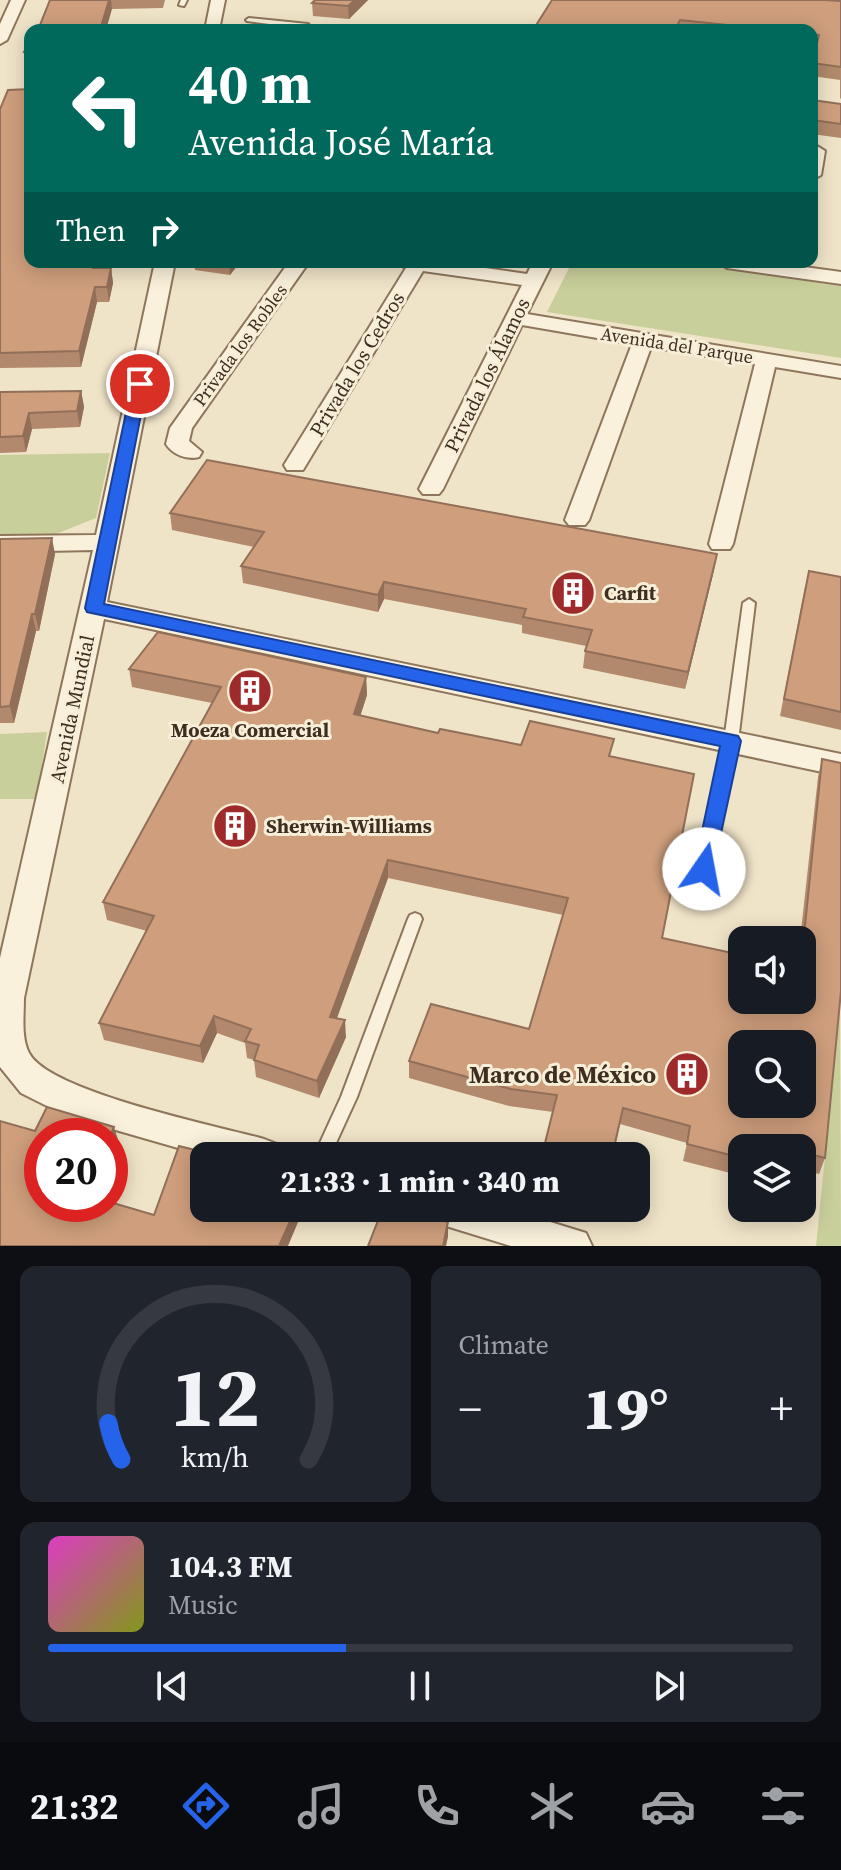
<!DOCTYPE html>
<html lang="en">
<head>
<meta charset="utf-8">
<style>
	body { margin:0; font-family:"Source Serif 4",serif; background:#20242c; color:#f1f3f6; height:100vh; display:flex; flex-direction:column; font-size:30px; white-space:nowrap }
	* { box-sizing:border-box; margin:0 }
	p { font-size:26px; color:#9ea1a6 }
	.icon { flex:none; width:44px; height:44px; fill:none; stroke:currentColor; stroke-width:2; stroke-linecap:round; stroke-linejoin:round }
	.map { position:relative; height:1246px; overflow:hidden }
	.sheet { display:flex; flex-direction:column; gap:20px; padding:20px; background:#0d0f14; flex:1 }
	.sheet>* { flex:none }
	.top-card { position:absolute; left:24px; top:24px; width:794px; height:244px; border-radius:16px; box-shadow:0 4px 20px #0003; background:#00695c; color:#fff; overflow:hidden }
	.controls { position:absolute; left:728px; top:926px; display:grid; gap:16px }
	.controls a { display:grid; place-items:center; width:88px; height:88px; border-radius:16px; background:#171b24; box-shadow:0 4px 20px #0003; font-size:40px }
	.speed { position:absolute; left:24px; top:1118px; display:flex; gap:16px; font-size:40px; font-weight:700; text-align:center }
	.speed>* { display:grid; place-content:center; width:104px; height:104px; border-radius:50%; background:#171b24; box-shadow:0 4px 20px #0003; line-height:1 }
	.speed .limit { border:12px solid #d22; background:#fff; color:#111 }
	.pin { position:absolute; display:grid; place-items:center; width:68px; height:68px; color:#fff; margin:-34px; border:4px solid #fff; border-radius:50%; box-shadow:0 2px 8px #0007 }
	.me { position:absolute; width:88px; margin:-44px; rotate:12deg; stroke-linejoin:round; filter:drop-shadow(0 0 6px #0008) }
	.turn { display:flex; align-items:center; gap:28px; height:168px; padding:0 32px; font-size:36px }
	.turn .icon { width:104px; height:104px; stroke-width:2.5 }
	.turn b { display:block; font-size:56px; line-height:68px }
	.then { display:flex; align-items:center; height:76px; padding:0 32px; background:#0003; gap:16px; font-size:30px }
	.big { font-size:60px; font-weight:800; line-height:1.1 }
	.sheet .tile { flex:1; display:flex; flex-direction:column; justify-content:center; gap:12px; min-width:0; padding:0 28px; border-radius:16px; background:#20242c }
	.sheet .dial { align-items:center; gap:0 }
	.dial svg { height:208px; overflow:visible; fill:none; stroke:#363941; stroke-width:7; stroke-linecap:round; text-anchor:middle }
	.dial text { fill:#f1f3f6; stroke:none }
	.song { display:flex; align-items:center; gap:24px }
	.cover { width:96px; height:96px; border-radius:12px; background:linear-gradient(135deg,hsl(310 70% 55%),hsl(70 70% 35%)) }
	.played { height:8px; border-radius:4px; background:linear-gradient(90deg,#2563eb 40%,#363941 40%) }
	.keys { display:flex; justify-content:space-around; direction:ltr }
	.heat { display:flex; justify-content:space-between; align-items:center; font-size:44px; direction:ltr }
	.sheet .tiles { flex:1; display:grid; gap:20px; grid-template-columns:1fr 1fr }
	.tile:last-child { grid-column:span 2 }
	.trip { position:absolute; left:190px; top:1142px; width:460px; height:80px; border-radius:16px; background:#171b24; box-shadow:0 4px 20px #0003; font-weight:800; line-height:80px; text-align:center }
	.dock { display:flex; height:128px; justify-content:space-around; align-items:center; background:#090b0e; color:#9ea1a6 }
	.dock .icon { width:56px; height:56px }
	.dock .current { color:#2563eb }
	.dock b { font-size:36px; color:#f1f3f6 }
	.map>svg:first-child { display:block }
	.green { fill:#c9cf9b }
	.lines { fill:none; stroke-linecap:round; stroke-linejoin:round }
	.lane-casing { stroke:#8d765c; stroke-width:4 }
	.street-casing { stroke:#8d765c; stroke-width:4 }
	.lane { fill:#faf1dc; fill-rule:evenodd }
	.street { fill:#faf1dc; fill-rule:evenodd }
	.wall { fill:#b2896c }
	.shaded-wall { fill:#916f58 }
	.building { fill:#cf9f7d; stroke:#916f58; stroke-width:2; fill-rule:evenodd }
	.route { fill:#2563eb; stroke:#184099; stroke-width:2 }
	.labels { text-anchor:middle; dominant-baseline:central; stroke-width:6; stroke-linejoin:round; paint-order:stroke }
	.far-street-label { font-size:18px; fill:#3d2e20; stroke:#f7eed8 }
	.street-label { font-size:20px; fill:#3d2e20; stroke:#f7eed8 }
	.poi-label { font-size:20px; font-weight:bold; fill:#3d2e20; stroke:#f7eed8; text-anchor:start }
	.near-poi-label { font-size:24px; font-weight:bold; fill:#3d2e20; stroke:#f7eed8; text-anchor:end }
</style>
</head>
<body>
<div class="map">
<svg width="841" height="1246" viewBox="0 0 841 1246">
	<rect width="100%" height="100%" fill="#f0e4c8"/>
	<g class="green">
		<polygon points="572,262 679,262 841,286 841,358 547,312"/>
		<polygon points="110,453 96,518 56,534 0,536 0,455"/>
		<polygon points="47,732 37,799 0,799 0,734"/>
		<polygon points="840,1008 841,1246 816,1246"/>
	</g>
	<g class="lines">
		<g class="lane-casing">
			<g id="lane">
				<polygon points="181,0 187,0 184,6 179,5"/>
				<polygon points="249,18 308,24 314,30 247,21 246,20"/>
				<polygon points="749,599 755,603 738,741 706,895 704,899 699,901 694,899 692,895 724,741 743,603"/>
				<polygon points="415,913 420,915 422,919 357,1097 330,1156 314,1156 341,1097 408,919 410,915"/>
			</g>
		</g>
		<g class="street-casing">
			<g id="street">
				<polygon points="11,0 25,0 7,40 0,44 0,24"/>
				<polygon points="211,0 225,0 219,30 205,30"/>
				<polygon points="817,146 825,151 821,175 812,180 812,147"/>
				<path d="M 155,262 L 175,262 L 107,602 L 841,754 L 841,776 L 104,619 L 24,998 C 24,1016 21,1037 29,1053 C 49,1092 217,1126 264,1139 L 277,1144 L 282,1156 L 206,1156 L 67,1116 L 21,1093 L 0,1067 L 0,958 L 93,550 L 0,552 L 0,536 L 96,535 Z"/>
				<path d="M 289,262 L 309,262 L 192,428 L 189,441 L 202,452 L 199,457 C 187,460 173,455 166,444 L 170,428 Z"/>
				<polygon points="394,262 443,262 527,274 533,262 553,262 527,314 841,366 841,378 775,367 733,544 730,549 712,549 709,544 755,364 651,347 589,520 585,525 569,525 565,520 632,344 522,325 443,489 439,494 423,494 419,489 522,285 423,271 306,465 303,470 287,470 284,465 406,268"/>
				<polygon points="717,262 768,262 841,272 841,284 727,268"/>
				<polygon points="424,1208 505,1208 586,1233 592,1246 511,1246 430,1221"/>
			</g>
		</g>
		<use href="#lane" class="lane"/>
		<use href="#street" class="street"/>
	</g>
	<g class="wall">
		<polygon points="50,0 165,0 163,8 112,9"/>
		<polygon points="315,0 368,0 349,19 313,16 312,3"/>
		<polygon points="841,1 841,99 840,98 840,80 812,76 812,61 816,47 812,47 812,30 533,30"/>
		<polygon points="30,40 30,65 27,65 24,52"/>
		<polygon points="812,100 841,104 841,138 812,134"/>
		<polygon points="0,109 99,268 111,268 113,283 109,302 97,302 81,367 0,368"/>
		<polygon points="194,262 240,262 230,275 195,270"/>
		<polygon points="81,391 84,407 80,427 32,429 26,452 0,453 0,392"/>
		<polygon points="170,513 717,554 714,570 685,689 583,668 585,651 586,646 522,633 522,625 384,599 378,612 243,583 241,566 254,547 172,530"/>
		<polygon points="0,539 55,554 39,631 36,631 14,723 0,723"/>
		<polygon points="841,577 841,730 780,716 805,587"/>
		<polygon points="129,669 366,677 367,695 360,716 438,733 612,757 663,938 802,1000 802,940 800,940 818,777 822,759 825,1158 819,1174 802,1170 802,1148 742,1148 742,1176 683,1161 687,1143 620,1124 613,1156 544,1156 545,1143 553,1112 509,1106 409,1078 409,1061 529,1029 563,915 388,878 337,1018 346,1037 319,1098 256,1077 254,1060 247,1058 245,1043 217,1033 203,1063 104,1040 99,1023 147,931 107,920 103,902 212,703 132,687"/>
	</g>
	<g class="shaded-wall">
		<polygon points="109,0 111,0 112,9 106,30 100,30"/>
		<polygon points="355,0 368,0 349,19 348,6"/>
		<polygon points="95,262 101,262 96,283 93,268"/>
		<polygon points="229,262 240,262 230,275"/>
		<polygon points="111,268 113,283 109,302 107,287"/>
		<polygon points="95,287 97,302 81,367 79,351"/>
		<polygon points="81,391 84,407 80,427 77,411"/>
		<polygon points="29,413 32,429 26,452 23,436"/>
		<polygon points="52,538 55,554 39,631 35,614"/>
		<polygon points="717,554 714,570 685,689 688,672"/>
		<polygon points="384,582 384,599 378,612 378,595"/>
		<polygon points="32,614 36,631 14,723 10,706"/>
		<polygon points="366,677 367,695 355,732 354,714"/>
		<polygon points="388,860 388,878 331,1034 330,1017"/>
		<polygon points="214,1016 217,1033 203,1063 200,1046"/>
		<polygon points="345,1020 346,1037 319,1098 317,1081"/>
		<polygon points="114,1127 119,1143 110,1161 110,1136"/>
		<polygon points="296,1208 304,1208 288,1246 279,1246"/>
		<polygon points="448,1222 448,1237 446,1246 443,1246"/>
	</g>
	<g class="building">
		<polygon points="50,0 109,0 100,30 38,30"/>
		<polygon points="315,0 355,0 348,6 312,3"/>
		<polygon points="552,0 825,0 841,1 841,67 812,63 819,35 812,34 812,30 775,30 680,20 675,30 533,30"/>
		<polygon points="30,40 30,52 24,52"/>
		<polygon points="30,89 30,262 95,262 93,268 111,268 107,287 95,287 79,351 0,353 0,109 8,90"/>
		<polygon points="812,100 841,104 841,124 812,120"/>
		<polygon points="81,391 77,411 29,413 23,436 0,437 0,392"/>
		<polygon points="207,460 717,554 688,672 585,651 592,630 523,617 526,609 384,582 378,595 241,566 264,532 170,513"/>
		<polygon points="52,538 35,614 32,614 10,706 0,707 0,539"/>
		<polygon points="809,571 841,577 841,712 784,699"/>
		<path d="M 158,632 L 366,677 L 354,714 L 438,733 L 440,729 L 521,745 L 530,721 L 614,739 L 609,756 L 694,774 L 662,938 L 742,955 L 742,1000 L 802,1000 L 802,955 L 822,759 L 841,763 L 841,991 L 825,1158 L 802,1152 L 802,1148 L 788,1148 L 753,1139 L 753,1148 L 742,1148 L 742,1158 L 687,1144 L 690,1126 L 623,1108 L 612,1156 L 601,1156 L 545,1143 L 557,1095 L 511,1089 L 409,1061 L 431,1004 L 529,1029 L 568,898 L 388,860 L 330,1017 L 345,1020 L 317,1081 L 254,1060 L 259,1045 L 245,1041 L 251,1029 L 214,1016 L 200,1046 L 99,1023 L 154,916 L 103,902 L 221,687 L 129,669 ZM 742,1044 L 802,1044 L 802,1104 L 742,1104 Z"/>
		<polygon points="47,1107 114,1127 110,1136 42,1136 42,1204 110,1204 110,1202 154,1215 179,1146 219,1156 204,1156 204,1208 296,1208 279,1246 0,1246 0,1121 35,1131"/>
		<polygon points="383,1208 403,1208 448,1222 443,1246 368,1246"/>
	</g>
	<polygon class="route" points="140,380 147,384 104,604 738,736 741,741 712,875 704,877 697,875 694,869 720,746 87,612 85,608 132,384"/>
	<defs>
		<g id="building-disc" transform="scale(2.3)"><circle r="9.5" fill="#9e2a2b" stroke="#f7eed8"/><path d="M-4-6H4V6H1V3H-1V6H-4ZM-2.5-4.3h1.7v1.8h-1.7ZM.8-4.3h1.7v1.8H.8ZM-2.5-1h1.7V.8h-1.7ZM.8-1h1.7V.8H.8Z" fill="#fff"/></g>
	</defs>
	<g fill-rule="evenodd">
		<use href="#building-disc" x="573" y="593"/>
		<use href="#building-disc" x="250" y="691"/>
		<use href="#building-disc" x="235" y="826"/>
		<use href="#building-disc" x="687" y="1074"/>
	</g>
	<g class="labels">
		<g class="far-street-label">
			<text transform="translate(240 345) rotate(-54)">Privada los Robles</text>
			<text transform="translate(677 345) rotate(9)">Avenida del Parque</text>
		</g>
		<g class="street-label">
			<text transform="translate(357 364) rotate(-59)">Privada los Cedros</text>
			<text transform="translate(487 375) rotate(-64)">Privada los Álamos</text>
			<text transform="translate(72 709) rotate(-78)">Avenida Mundial</text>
		</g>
		<g class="poi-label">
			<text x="604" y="593">Carfit</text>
			<text x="250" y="730" text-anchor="middle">Moeza Comercial</text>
			<text x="266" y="826">Sherwin-Williams</text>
		</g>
		<g class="near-poi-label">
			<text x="656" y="1074">Marco de México</text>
		</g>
	</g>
</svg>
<div class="controls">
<a><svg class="icon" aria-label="sound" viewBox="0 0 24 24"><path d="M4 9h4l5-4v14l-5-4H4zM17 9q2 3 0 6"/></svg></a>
<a><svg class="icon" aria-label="search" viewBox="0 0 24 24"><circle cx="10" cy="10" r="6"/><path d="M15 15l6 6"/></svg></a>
<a><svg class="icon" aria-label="layers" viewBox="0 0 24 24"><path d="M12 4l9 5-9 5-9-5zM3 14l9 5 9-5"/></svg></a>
</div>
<div class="speed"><div class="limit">20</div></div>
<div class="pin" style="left:140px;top:384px;background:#d93025"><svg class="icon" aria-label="arrive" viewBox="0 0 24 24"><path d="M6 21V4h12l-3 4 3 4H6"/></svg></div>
<svg class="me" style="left:704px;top:869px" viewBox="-20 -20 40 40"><circle r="19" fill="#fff"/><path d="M0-13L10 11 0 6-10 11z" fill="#2563eb"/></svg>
<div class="trip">21:33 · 1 min · 340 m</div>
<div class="top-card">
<div class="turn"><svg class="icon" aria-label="left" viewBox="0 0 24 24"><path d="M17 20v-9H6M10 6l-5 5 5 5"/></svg><div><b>40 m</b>Avenida José María</div></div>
<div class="then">Then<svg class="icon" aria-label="right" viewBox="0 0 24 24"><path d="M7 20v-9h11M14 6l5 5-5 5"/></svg></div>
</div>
</div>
<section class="sheet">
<div class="tiles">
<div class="tile dial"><svg viewBox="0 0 100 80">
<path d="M14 69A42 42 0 1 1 86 69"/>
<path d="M14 69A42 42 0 0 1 9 55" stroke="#2563eb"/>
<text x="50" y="56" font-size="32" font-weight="700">12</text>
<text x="50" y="72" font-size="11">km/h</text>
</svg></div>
<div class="tile"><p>Climate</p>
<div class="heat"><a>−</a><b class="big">19°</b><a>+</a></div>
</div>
<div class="tile">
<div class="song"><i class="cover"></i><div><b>104.3 FM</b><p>Music</p></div></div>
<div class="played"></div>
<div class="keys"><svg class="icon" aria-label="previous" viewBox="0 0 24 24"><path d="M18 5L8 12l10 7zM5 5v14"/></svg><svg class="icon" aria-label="pause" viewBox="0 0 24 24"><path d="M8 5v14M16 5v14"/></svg><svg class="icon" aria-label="next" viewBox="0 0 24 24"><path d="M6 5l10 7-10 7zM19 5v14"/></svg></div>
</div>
</div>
</section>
<nav class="dock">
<b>21:32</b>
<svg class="icon current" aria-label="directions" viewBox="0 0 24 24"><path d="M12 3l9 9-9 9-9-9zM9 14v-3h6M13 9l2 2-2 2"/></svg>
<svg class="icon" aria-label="music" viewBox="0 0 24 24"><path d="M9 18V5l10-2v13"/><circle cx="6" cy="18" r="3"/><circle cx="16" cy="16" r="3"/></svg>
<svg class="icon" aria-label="phone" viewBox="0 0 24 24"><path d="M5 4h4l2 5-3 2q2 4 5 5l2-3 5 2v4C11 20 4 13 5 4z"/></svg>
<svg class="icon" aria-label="climate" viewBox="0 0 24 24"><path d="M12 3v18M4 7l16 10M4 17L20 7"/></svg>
<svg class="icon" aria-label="car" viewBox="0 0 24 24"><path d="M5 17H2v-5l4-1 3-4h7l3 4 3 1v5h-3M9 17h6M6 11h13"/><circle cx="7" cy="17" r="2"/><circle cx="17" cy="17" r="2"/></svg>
<svg class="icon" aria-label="filters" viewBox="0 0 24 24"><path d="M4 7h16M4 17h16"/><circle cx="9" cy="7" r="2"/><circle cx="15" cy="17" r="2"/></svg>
</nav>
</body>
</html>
